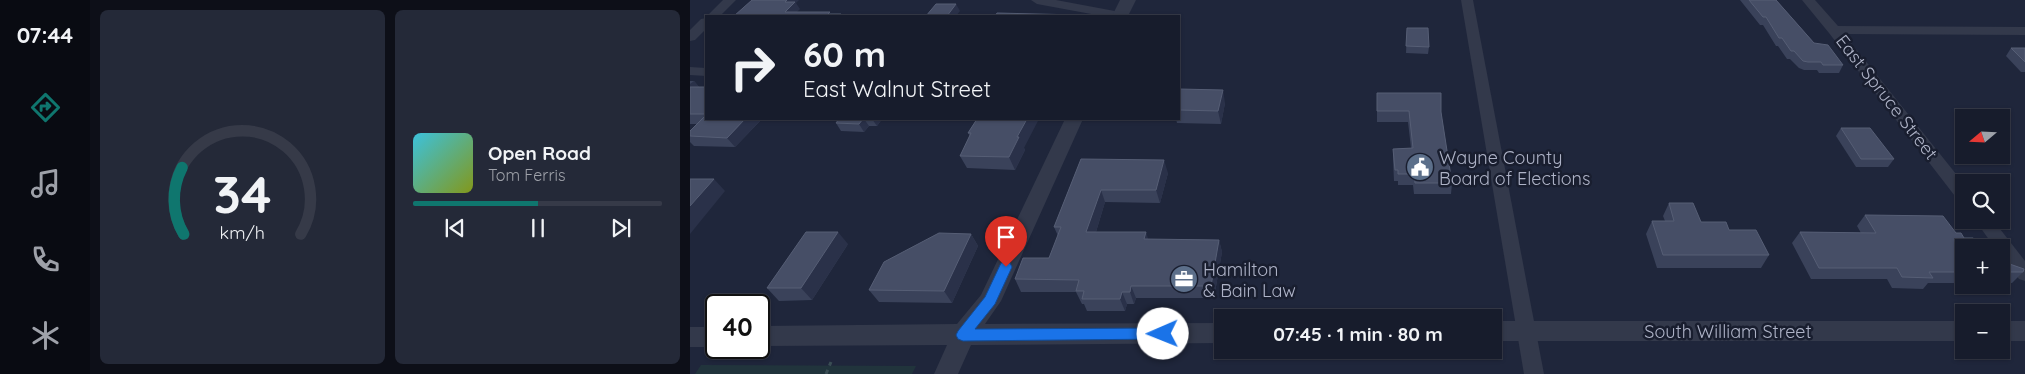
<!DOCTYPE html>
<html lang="en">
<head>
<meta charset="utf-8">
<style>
	body { margin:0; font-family:Quicksand,sans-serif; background:#242938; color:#f1f3f6; height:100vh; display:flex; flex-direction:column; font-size:19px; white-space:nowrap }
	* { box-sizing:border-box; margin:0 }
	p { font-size:16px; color:#9ea1a9 }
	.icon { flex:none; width:28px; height:28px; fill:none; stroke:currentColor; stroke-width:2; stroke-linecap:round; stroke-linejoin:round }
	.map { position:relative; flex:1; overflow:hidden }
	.side { display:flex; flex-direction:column; gap:10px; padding:10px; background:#0d0f18; width:600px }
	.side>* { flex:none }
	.hud { position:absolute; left:15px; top:15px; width:475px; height:105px; border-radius:0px; box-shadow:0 1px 4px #0004,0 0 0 1px #363a48; background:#171c2c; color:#f1f3f6; overflow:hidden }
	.needle { width:32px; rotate:251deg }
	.controls { position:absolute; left:1265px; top:109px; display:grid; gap:10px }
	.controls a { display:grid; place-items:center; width:55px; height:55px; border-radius:0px; background:#171c2c; box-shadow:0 1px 4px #0004,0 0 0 1px #363a48; font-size:25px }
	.speed { position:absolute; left:15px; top:294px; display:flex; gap:10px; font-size:25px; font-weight:700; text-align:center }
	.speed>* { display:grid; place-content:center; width:65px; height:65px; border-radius:50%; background:#171c2c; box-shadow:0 1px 4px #0004,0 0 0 1px #363a48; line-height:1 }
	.speed .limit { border:2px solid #111; border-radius:8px; background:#fff; color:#111 }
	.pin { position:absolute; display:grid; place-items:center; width:42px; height:42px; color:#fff; margin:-51px -21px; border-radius:50% 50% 50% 0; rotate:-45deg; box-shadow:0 0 5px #0007 }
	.pin .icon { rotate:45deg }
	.me { position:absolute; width:55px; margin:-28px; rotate:269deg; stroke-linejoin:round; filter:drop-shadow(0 0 4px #0008) }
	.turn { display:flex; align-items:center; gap:18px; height:105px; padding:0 15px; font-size:22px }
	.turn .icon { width:65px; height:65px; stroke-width:2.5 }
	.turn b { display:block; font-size:35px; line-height:42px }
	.side .widget { flex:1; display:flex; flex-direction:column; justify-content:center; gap:8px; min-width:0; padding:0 18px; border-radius:8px; background:#242938 }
	.side .dial { align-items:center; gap:0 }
	.dial svg { height:130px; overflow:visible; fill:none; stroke:#363a48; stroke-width:7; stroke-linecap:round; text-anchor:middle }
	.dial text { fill:#f1f3f6; stroke:none }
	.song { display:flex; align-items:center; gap:15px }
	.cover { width:60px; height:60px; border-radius:8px; background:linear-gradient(135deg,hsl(190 70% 55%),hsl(70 70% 35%)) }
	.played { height:5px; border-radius:2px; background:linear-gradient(90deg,#0f766e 50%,#363a48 50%) }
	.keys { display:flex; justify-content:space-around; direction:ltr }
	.side .tiles { flex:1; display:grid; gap:10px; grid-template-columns:repeat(2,1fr) }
	.trip { position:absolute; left:524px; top:309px; width:288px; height:50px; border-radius:0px; background:#171c2c; box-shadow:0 1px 4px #0004,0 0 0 1px #363a48; font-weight:800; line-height:50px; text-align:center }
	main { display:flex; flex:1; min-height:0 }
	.dock { display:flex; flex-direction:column; width:90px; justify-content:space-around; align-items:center; background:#090b12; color:#9ea1a9 }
	.dock .icon { width:35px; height:35px }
	.dock .selected { color:#0f766e }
	.dock b { font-size:22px; color:#f1f3f6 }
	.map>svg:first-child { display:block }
	.green { fill:#21343c }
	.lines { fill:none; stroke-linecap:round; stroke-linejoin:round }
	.path { stroke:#3a4d54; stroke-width:3; stroke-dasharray:4.5 4.5; stroke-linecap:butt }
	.minor { fill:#33394b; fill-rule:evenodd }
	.tertiary { fill:#33394b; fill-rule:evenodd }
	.wall { fill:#3a425a }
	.shaded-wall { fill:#2a3149 }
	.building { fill:#464e66; stroke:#565e75 }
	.route { fill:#1a73e8; stroke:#114b97 }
	.labels { text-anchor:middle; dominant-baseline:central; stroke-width:5; stroke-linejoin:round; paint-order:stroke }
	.street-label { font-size:18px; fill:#aeb3c7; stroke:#191e2f }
	.poi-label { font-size:18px; fill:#aeb3c7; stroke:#191e2f; text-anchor:start }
</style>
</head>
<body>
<main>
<nav class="dock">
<b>07:44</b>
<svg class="icon selected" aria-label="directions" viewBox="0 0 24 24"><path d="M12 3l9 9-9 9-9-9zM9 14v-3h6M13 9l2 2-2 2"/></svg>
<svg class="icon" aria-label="music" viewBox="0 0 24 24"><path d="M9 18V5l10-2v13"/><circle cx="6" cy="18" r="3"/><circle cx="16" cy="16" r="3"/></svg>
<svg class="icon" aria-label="phone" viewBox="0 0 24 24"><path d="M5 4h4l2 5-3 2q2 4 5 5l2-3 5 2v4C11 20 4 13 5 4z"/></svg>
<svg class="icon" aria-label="climate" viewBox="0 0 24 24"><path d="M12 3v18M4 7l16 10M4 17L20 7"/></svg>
</nav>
<section class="side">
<div class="tiles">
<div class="widget dial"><svg viewBox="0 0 100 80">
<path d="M14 69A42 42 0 1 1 86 69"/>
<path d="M14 69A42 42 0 0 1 13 28" stroke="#0f766e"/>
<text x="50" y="56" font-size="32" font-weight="700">34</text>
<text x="50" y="72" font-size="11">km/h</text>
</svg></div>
<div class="widget">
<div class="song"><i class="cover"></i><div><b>Open Road</b><p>Tom Ferris</p></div></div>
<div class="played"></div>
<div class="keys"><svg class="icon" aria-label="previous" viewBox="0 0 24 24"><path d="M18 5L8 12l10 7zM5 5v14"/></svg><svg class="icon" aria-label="pause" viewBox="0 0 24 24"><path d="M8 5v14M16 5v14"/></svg><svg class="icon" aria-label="next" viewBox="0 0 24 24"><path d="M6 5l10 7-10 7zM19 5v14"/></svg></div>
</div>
</div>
</section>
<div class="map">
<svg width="1335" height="374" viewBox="0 0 1335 374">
	<rect width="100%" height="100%" fill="#1f263b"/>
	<polygon class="green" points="11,365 226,366 222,374 5,374"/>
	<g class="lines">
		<polyline class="path" points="136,374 141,362"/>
		<g class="minor">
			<polygon points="33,0 46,0 30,16 17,16"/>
			<polygon points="341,0 366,0 430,12 436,16 412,16 347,4"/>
			<polygon points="771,0 783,0 854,374 834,374"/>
			<polygon points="1112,0 1125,0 1148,26 1335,27 1335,35 1154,34 1274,184 1274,202 1268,200 1139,33"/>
			<polygon points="16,18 16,29 5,40 0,41 0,30 11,19"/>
			<polygon points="0,67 16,68 16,76 0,75"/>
			<polygon points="1285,220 1303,220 1335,261 1335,281 1329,279 1311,256 1311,248 1305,248"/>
		</g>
		<g class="tertiary">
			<polygon points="430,0 446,0 438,16 422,16"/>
			<polygon points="375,119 393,119 311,301 295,324 532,323 532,343 281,345 268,374 244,374 257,345 69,346 69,326 267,324 291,295"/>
			<rect x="802" y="321" width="472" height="20"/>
			<rect x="1311" y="321" width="24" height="20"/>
			<rect x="0" y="327" width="26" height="20"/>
		</g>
	</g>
	<g class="wall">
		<polygon points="1050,0 1086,0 1124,43 1153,65 1149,73 1129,73 1127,70 1114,70 1109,68 1100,59 1097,59 1088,46 1086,46 1073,25 1070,25"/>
		<polygon points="717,28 739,47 738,54 716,53"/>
		<polygon points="1321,48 1335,48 1335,72 1331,72 1316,56"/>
		<polygon points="0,81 4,81 9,87 16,87 16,119 72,119 45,147 4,146 0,142 0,131 8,124 0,124"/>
		<polygon points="489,89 535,103 531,124 487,123 486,119 489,119"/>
		<polygon points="687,93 751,112 762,183 761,194 724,194 723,185 708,185 708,181 704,181 703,160 703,149 721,148 718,122 687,122"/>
		<polygon points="149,119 192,119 187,126 179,126 174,132 151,131 146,123"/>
		<polygon points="287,119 334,148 335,150 325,170 277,168 270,156 280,136 278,133"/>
		<polygon points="1151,128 1204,159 1198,167 1166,167 1146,136"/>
		<polygon points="391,159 478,173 470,203 415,202 406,232 458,239 529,240 532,252 524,298 446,298 444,304 437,304 435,311 397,311 394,304 392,304 386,292 331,292 325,279 359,258 368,236 364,227"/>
		<polygon points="979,203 1011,222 1039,230 1079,255 1071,268 967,268 956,234 962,221 975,221 973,216"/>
		<polygon points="1175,215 1274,248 1274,283 1238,283 1233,289 1202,288 1197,279 1121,279 1102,243 1110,232 1171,233 1167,226"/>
		<polygon points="281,234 288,246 262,303 189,302 179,290"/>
		<polygon points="158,244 122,300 89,301 77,288"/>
		<polygon points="1311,261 1333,272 1322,283 1311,283"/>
	</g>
	<g class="shaded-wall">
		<polygon points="97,0 109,0 106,3 110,9 103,16 95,12 95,2"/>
		<polygon points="266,4 270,11 266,16 257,16"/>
		<polygon points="4,81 12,90 0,90 0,84"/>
		<polygon points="533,90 535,103 531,124 528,111"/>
		<polygon points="55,119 72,119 45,147 37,138"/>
		<polygon points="173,119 174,119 179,126 174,132 169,124"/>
		<polygon points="182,119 192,119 187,126"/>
		<polygon points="337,119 349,119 334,148 335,150 325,170 319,157 327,137"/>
		<polygon points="474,160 478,173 470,203 466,190"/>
		<polygon points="24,179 35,191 0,234 0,206"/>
		<polygon points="411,190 415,202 402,245 396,232"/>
		<polygon points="148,232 158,244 122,300 111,288"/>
		<polygon points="456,232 460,245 454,239"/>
		<polygon points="281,234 288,246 262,303 254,291"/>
		<polygon points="529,240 532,252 524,298 521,286"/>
		<polygon points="441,286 446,298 444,304 440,292"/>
		<polygon points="432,292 437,304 435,311 430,299"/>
	</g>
	<g class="building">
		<polygon points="62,0 97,0 95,2 105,2 95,12 140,12 138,14 151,14 149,16 44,16"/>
		<polygon points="1059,0 1086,0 1124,43 1138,45 1153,65 1133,65 1131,62 1118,62 1113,61 1104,51 1101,51 1092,38 1089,38 1076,17 1073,17"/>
		<polygon points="246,4 266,4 257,16 236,16"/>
		<polygon points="307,13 387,15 386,16 305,16"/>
		<polygon points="717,28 738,28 739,47 716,46"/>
		<polygon points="1321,48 1335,48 1335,62"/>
		<rect x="0" y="87" width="16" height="27"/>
		<polygon points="489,89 533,90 528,111 489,110"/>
		<polygon points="687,93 751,93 751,112 762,183 725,183 724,174 708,174 708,170 705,170 703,149 723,148 719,111 687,111"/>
		<polygon points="16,115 16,119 55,119 37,138 0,136 0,131"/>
		<polygon points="149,119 173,119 169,124 146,123"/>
		<polygon points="287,119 337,119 327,137 329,137 319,157 270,156 281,133 278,133"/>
		<polygon points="1151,128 1180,128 1204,159 1171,159"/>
		<polygon points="391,159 474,160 466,190 411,190 396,232 456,232 454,239 529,240 521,286 441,286 440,292 432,292 430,299 392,299 394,291 386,291 389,280 325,279 333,258 359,258 371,227 364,227"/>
		<polygon points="0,179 24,179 0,206"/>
		<polygon points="979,203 1003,203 1011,222 1036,222 1039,230 1066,230 1079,255 973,255 962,221 984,221"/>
		<polygon points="1175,215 1253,216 1266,233 1271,233 1274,238 1283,238 1294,247 1294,248 1274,248 1274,272 1239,272 1243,278 1212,277 1207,268 1129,268 1110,232 1186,233"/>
		<polygon points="116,232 148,232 111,288 77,288"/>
		<polygon points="249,233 281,234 254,291 179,290 194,262"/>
		<polygon points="1311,261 1334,269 1333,272 1311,272"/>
	</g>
	<polygon class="route" points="316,262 320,263 322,267 305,304 285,329 473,328 477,329 479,334 477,338 473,339 273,341 268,339 266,335 268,331 295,297 311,263"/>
	<defs>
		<g id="civic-disc" transform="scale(1.4375)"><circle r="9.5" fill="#5c6f8a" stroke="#191e2f"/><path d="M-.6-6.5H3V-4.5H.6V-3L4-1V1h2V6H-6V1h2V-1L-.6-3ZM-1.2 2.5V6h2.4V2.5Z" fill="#fff"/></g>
		<g id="office-disc" transform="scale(1.4375)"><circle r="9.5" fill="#5c6f8a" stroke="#191e2f"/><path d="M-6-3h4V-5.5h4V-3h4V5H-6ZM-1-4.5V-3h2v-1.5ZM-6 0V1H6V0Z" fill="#fff"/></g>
	</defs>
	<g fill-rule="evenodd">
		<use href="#civic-disc" x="730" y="167"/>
		<use href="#office-disc" x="494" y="279"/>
	</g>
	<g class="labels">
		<g class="street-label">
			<text transform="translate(1197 97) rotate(52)">East Spruce Street</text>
			<text x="1038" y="331">South William Street</text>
		</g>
		<g class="poi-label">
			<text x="749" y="157">Wayne County<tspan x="749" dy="21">Board of Elections</tspan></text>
			<text x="513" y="269">Hamilton<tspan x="513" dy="21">&amp; Bain Law</tspan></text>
		</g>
	</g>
</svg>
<div class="controls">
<a><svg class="needle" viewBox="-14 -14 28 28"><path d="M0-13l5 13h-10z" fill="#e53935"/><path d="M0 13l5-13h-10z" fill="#9ea1a9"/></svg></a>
<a><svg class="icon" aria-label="search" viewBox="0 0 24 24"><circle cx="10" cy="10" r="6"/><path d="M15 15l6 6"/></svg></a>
<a>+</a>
<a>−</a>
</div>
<div class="speed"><div class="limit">40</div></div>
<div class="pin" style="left:316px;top:267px;background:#d93025"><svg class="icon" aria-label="arrive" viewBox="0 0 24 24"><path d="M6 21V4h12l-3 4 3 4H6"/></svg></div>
<svg class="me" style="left:473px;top:334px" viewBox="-20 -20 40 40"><circle r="19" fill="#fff"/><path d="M0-13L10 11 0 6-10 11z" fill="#1a73e8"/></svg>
<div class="trip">07:45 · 1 min · 80 m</div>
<div class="hud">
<div class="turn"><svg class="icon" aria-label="right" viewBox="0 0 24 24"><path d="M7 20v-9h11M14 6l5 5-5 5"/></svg><div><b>60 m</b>East Walnut Street</div></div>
</div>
</div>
</main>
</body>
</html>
